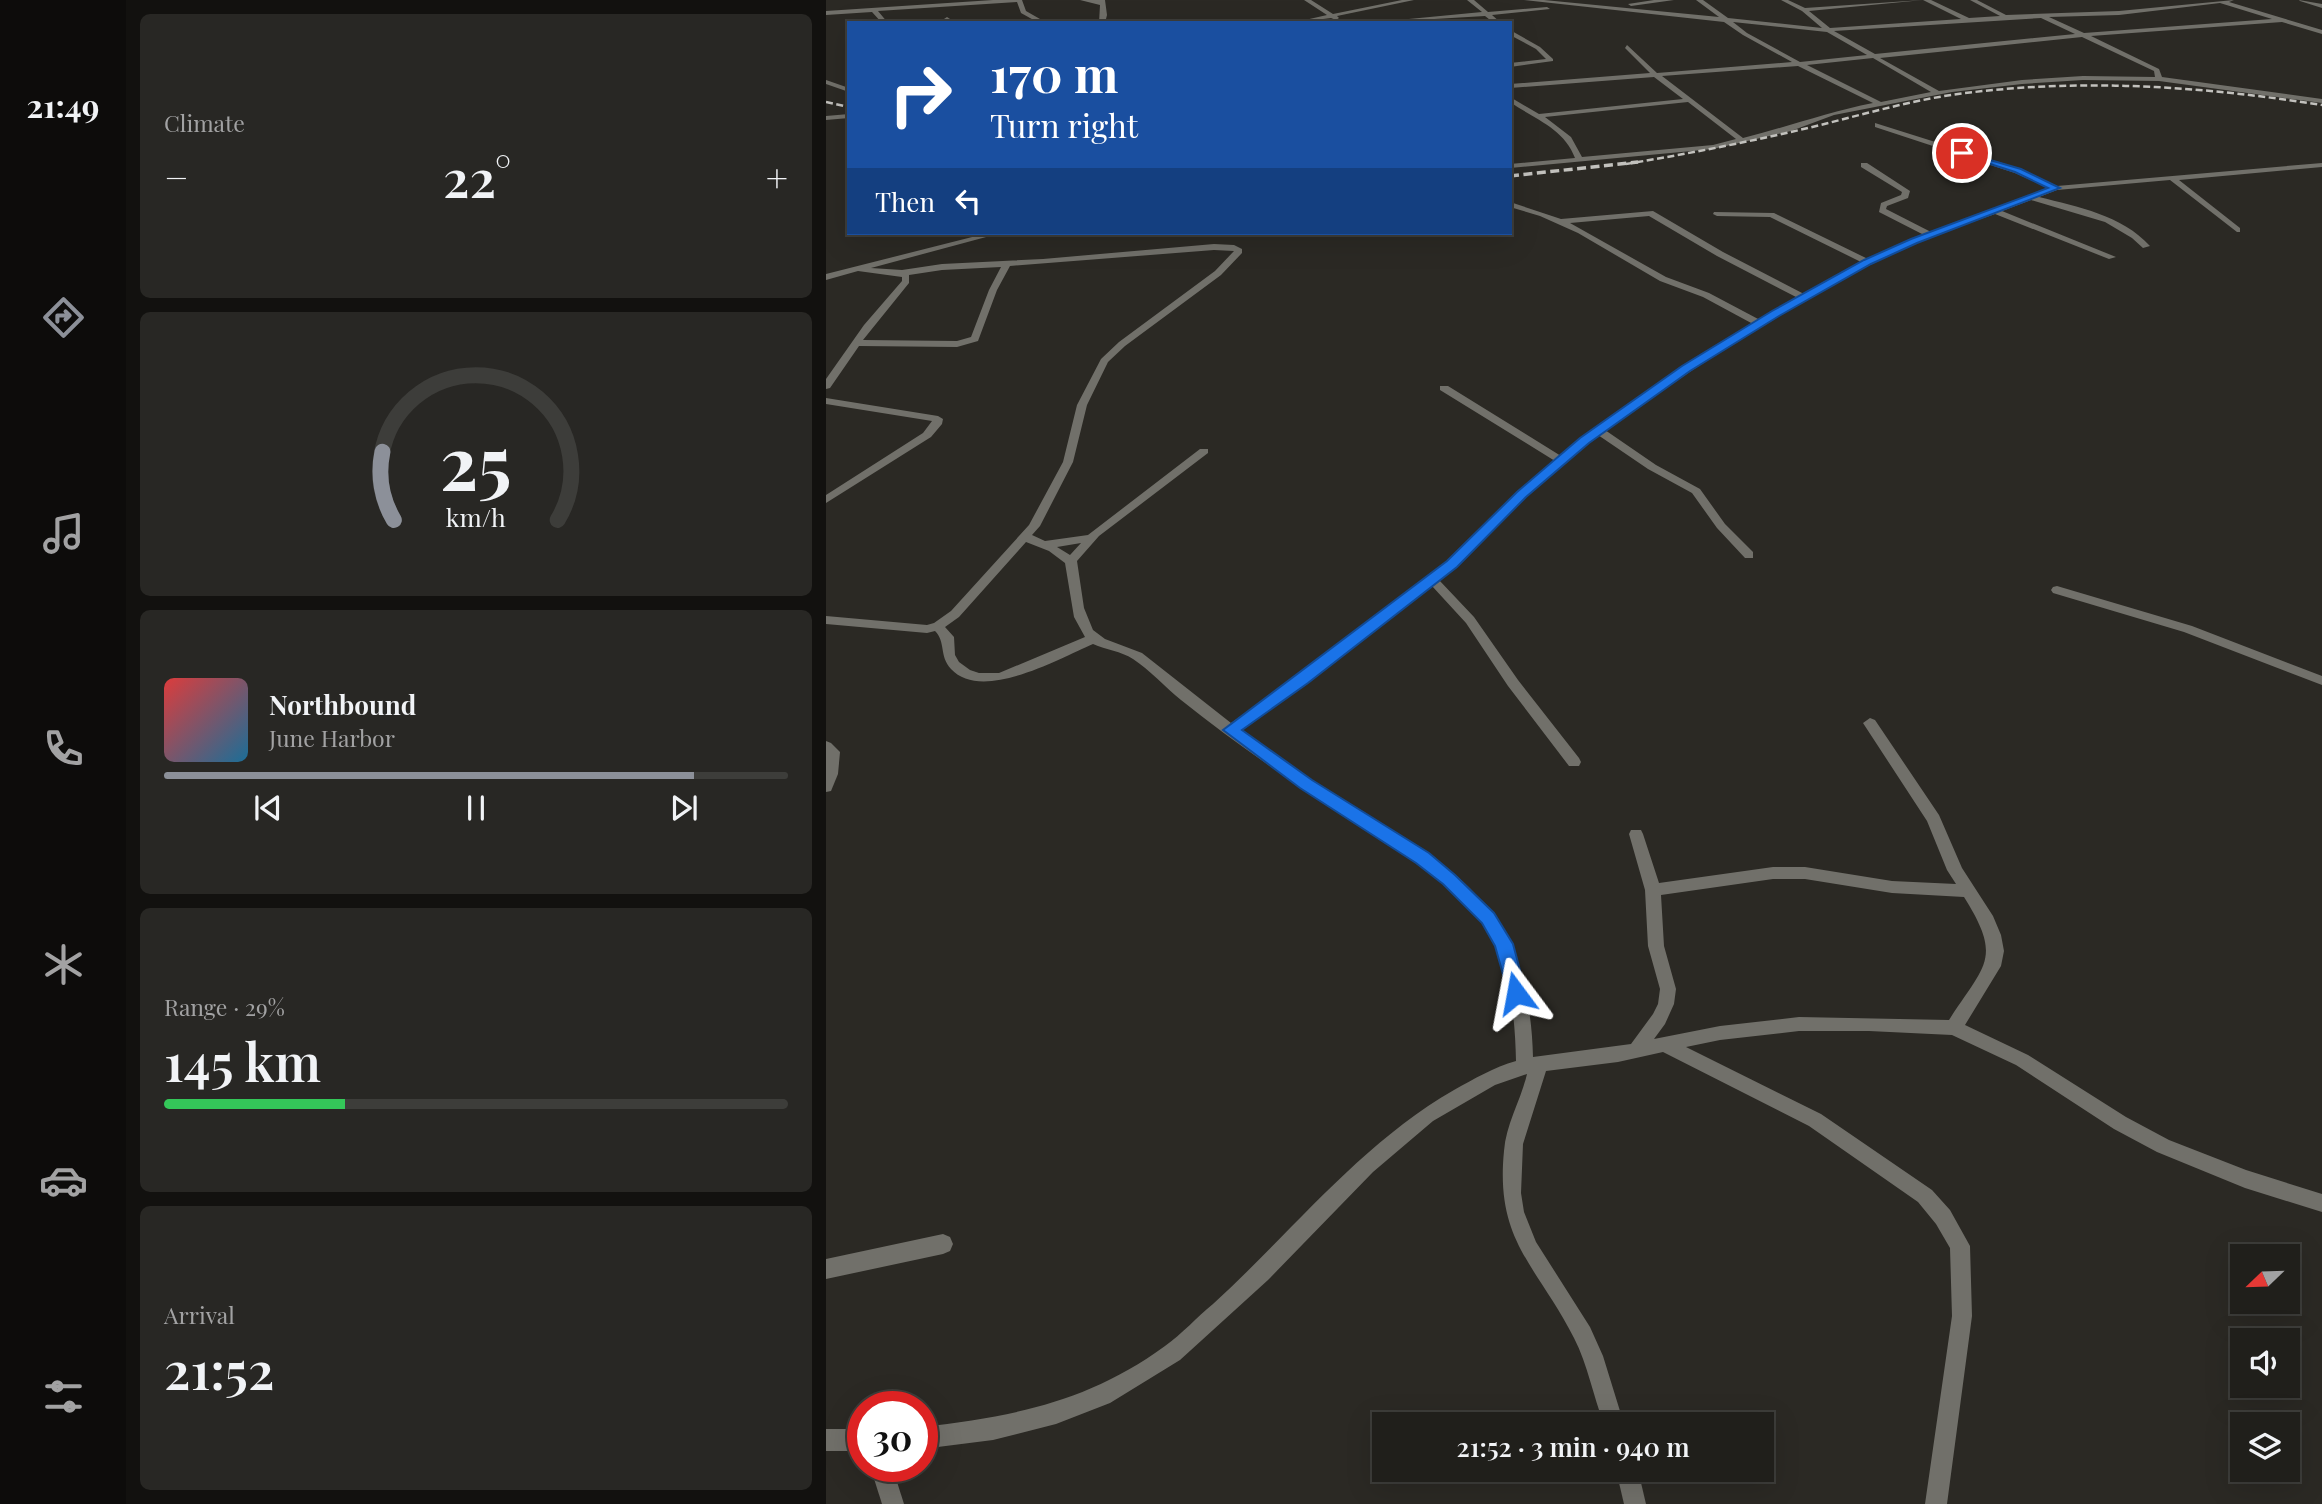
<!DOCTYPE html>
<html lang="en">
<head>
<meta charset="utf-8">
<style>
	body { margin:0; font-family:"Playfair Display",serif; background:#282724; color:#f1f3f6; height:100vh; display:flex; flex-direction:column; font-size:26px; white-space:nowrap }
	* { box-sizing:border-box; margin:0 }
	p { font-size:23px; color:#a2a2a3 }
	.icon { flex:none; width:38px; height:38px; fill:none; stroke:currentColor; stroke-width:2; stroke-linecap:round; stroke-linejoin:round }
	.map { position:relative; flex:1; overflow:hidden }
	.sheet { display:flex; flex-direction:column; gap:14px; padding:14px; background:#12110f; width:700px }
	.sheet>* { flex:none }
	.top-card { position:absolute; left:21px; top:21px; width:665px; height:214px; border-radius:0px; box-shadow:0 7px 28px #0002,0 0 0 2px #3d3d3a; background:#1a4fa0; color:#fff; overflow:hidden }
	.needle { width:46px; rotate:247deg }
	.fabs { position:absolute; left:1404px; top:1244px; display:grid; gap:14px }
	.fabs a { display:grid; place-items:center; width:70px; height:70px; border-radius:0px; background:#201f1b; box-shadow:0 7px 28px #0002,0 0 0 2px #3d3d3a; font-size:35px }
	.speed { position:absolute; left:21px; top:1391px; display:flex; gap:14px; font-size:35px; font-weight:700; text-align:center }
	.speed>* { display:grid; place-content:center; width:91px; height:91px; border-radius:50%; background:#201f1b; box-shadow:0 7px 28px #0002,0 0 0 2px #3d3d3a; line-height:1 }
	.speed .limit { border:10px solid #d22; background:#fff; color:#111 }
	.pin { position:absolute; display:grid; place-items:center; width:60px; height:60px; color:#fff; margin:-30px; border:4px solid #fff; border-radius:50%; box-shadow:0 2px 7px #0007 }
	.me { position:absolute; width:77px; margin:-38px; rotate:347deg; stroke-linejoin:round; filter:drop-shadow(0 0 5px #0008) }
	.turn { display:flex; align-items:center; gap:24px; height:147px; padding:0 28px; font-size:32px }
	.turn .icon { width:91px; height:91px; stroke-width:2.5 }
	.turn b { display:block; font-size:49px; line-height:60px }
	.then { display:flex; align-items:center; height:66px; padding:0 28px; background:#0003; gap:14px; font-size:26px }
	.big { font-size:52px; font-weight:600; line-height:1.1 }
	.sheet .tile { flex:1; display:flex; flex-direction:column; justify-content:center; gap:10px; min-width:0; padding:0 24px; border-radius:10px; background:#282724 }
	.sheet .dial { align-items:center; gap:0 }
	.dial svg { height:182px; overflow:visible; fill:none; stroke:#3d3d3a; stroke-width:7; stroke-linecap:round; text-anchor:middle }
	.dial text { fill:#f1f3f6; stroke:none }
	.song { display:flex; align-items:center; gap:21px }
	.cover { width:84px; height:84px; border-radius:10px; background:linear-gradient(135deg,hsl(0 70% 55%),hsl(200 70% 35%)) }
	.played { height:7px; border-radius:4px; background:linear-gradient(90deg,#8c9099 85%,#3d3d3a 85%) }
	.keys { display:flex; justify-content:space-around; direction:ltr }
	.heat { display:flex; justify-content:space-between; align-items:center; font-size:38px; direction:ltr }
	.charge { height:10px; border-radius:5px; background:linear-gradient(90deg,#34c759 29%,#3d3d3a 0) }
	.trip { position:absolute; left:546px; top:1412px; width:402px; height:70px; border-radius:0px; background:#201f1b; box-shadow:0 7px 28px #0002,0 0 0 2px #3d3d3a; font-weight:600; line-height:70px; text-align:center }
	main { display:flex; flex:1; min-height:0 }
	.tab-bar { display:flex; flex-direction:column; width:126px; justify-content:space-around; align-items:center; background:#0d0c0b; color:#a2a2a3 }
	.tab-bar .icon { width:49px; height:49px }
	.tab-bar .selected { color:#8c9099 }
	.tab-bar b { font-size:32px; color:#f1f3f6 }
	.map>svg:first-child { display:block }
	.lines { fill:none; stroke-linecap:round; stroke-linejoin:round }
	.minor { fill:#71706a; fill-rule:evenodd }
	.rail-far1 { stroke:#c2c1bd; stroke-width:2.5; stroke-dasharray:7 3.5; stroke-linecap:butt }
	.rail { stroke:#c2c1bd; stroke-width:3.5; stroke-dasharray:9 4.5; stroke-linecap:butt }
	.route { fill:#1a73e8; stroke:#114b97; stroke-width:2 }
</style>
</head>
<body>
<main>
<nav class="tab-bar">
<b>21:49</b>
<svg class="icon selected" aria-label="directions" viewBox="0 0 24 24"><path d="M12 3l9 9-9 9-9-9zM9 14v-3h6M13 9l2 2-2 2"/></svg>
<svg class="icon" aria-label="music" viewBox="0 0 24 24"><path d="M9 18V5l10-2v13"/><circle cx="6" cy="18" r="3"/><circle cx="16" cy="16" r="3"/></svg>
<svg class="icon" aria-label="phone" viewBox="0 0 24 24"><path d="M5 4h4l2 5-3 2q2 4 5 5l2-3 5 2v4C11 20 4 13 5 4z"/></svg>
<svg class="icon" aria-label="climate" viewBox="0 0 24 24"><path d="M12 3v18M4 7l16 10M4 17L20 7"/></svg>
<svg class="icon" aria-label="car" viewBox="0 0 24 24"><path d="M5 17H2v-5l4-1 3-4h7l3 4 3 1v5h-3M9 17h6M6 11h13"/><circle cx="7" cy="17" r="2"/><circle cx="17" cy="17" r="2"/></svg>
<svg class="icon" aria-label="filters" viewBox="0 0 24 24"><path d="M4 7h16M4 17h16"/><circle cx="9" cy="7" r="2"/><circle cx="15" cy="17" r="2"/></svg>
</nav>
<section class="sheet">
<div class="tile"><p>Climate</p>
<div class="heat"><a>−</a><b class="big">22°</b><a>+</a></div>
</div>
<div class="tile dial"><svg viewBox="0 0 100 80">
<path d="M14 69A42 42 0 1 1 86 69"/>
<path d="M14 69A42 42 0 0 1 9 39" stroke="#8c9099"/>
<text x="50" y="56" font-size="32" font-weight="700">25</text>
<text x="50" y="72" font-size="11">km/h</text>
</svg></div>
<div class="tile">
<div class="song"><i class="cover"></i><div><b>Northbound</b><p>June Harbor</p></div></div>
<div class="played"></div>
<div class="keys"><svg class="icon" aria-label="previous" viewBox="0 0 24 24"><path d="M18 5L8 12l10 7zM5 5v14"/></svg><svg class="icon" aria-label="pause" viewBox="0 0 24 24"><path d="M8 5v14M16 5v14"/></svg><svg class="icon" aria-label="next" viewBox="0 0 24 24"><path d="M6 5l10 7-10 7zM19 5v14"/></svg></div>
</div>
<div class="tile"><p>Range · 29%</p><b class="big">145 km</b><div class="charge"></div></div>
<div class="tile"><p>Arrival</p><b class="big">21:52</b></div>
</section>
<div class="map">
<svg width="1496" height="1504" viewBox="0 0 1496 1504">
	<rect width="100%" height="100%" fill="#2b2924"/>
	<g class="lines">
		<g class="minor">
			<polygon points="167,0 196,0 200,11 221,23 213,23 195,13 191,2 52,11 62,23 56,23 46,12 0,15 0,11"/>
			<polygon points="254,0 279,0 281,15 279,23 273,23 274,5"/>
			<polygon points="478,0 485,0 507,14 576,0 588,0 511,16 513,18 510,20 505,18 466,23 501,15"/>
			<polygon points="641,0 648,0 662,12 721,7 724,9 666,15 675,23 668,23 659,16 541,23 656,12"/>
			<path d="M 698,0 L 718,0 L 893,17 L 870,0 L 877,0 L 902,18 L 996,28 L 976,11 L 955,0 L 962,0 L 979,8 L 1097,0 L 983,11 L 1004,28 L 1135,19 L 1097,0 L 1105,0 L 1143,18 L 1174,16 L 1144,0 L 1151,0 L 1180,15 L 1293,11 L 1408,0 L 1403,2 L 1496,30 L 1496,34 L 1456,22 L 1265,36 L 1333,69 L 1336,77 L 1496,99 L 1496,103 L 1333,81 L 1257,80 L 1196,84 L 1126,92 L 1008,115 L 965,131 L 887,149 L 684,168 L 684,164 L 749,158 C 738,128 708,119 684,102 L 684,97 L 713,114 L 857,99 L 828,77 L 684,88 L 684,84 L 824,73 L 799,48 L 801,45 L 831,73 L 966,62 L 917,35 L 898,22 ZM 1394,3 L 1446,19 L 1258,33 L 1223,17 L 1293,15 ZM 1215,18 L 1249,34 L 1049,54 L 1008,31 ZM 907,22 L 1001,32 L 1041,55 L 974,62 L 921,33 ZM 1256,37 L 1328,71 L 1329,77 L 1257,76 L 1196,80 L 1113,91 L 1054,58 ZM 1047,58 L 1105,92 L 1055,102 L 981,65 ZM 972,66 L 1047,103 C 1002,112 961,127 917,138 L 836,76 ZM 862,102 L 910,139 L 887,145 L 756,157 L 745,137 L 719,117 Z"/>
			<polygon points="828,0 848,0 805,6 802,4"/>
			<polygon points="1473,0 1496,4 1496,8 1474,1"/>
			<polygon points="121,17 124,19 124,23 118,23 118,19"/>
			<polygon points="684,30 714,47 727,59 727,61 684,67 684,63 720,59 710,49 684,35"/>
			<polygon points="0,80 23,88 23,92 0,84"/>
			<polygon points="23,114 23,118 0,120 0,116"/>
			<path d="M 1049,123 L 1195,169 L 1231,186 L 1496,163 L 1496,167 L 1353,180 L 1414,228 L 1414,232 L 1411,232 L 1344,180 L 1231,190 L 1213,197 C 1252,207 1296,215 1324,246 L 1317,248 L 1306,238 L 1279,222 L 1205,200 L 1176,211 L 1290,257 L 1283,259 L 1169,214 C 1127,229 1085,243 1046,264 C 952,311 865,370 779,430 L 830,465 L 874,489 L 899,524 L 927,552 L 927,558 L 919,558 L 891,528 L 866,493 L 822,469 L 772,435 L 700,497 L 630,567 L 613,580 L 648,617 L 692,680 L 753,758 L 755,762 L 753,766 L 743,766 L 682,686 L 640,623 L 606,586 L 482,683 L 414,730 C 439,748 463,767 489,783 C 612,859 703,893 707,1057 L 805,1044 L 827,1014 L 832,1004 L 834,989 L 822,946 L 819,890 L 803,834 L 805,830 L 815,830 L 817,834 L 833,883 L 947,867 L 979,867 L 1066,881 L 1130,884 L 1121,870 L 1101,821 L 1037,723 L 1044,718 L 1049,720 L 1113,815 L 1136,868 L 1167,916 L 1175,935 L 1178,951 L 1175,966 L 1139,1025 L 1202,1055 L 1300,1117 L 1343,1140 L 1420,1170 L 1496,1194 L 1496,1212 L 1419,1188 L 1331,1152 L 1288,1129 L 1190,1065 L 1126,1035 L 1043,1031 L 973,1031 L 894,1040 L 860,1047 L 995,1114 L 1106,1190 L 1124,1210 L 1144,1246 L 1146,1316 L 1121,1504 L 1099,1504 L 1126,1316 L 1124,1248 L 1110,1224 L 1092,1202 L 983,1126 L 837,1052 L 792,1062 L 720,1071 L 697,1144 L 695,1193 L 698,1212 L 710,1242 L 764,1327 L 777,1356 L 798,1424 L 778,1424 C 767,1396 762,1365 748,1338 C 711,1265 669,1242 678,1151 C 680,1124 695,1100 701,1074 L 669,1085 L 607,1121 L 547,1172 L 442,1280 L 354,1360 L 284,1403 L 230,1424 L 167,1440 L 96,1449 L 96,1427 C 189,1416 262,1402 339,1346 C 356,1334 371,1317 387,1304 C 466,1232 534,1144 628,1090 C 648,1079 668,1067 690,1061 C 689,1015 684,963 657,924 C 610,858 531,827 467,782 C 429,756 391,729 355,700 C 339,687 324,670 307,659 C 295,651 280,650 267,644 C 234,658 156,703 125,669 C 113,656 120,642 109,631 L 101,633 L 0,624 L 0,616 L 101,625 L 108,623 L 125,611 L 203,525 L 237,462 L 251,405 L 275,359 L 293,342 L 389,271 L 408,251 L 388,250 L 184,266 L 171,290 L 152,341 L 131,347 L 33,346 L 4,388 L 0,389 L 0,379 L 38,325 L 76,281 L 76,277 L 32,271 L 0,280 L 0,274 L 162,233 L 175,233 L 45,268 L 76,270 L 116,264 L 217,259 L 388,244 L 408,245 L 416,249 L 416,253 L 395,275 L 299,346 L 282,362 L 261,405 L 247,462 L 214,526 L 206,535 L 219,541 L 262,535 L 374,449 L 382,449 L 382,453 L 273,536 L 251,561 L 258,608 L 267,630 L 279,639 L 316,653 L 405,723 L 472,677 L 622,561 L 692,493 L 729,461 L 614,390 L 614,386 L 622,386 L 735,456 C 795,405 861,364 927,324 L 877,297 L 834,281 L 752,233 L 714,216 L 684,207 L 684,202 L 735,219 L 827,211 L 897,252 L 978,294 L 1035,262 L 944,217 L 891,216 L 887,214 L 888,212 L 948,213 L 1042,259 L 1098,235 L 1053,212 L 1055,203 L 1075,195 L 1076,192 L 1035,167 L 1035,163 L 1041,163 L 1084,191 L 1082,198 L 1061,206 L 1060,209 L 1105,232 L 1223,188 L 1189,173 L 1049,127 ZM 823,216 L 891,256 L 972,298 L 934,320 L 883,293 L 840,277 L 744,223 ZM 175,267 L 163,290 L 145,337 L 131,341 L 37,340 L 83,283 L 83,275 L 116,270 ZM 200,542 L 223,551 L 239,563 L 248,617 L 259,637 L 173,673 L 153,673 L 144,670 L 133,662 L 129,655 L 128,637 L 119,627 L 133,617 ZM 255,543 L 244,555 L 231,547 ZM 947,879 L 979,879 L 1066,893 L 1138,897 C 1177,959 1159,964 1123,1020 L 973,1017 L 894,1026 L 828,1039 L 839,1024 L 848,1004 L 850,989 L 838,946 L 835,895 Z"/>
			<polygon points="0,398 112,416 117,419 116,424 105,437 0,503 0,495 97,433 106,421 0,404"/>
			<polygon points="1231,586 1366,626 1496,676 1496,685 1358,632 1227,593 1225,590 1227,587"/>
			<polygon points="0,741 5,743 14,752 12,774 5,791 0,792"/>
			<polygon points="117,1234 124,1237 127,1244 124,1251 117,1254 0,1279 0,1259"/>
			<rect x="0" y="1429" width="37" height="22"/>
			<polygon points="44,1466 66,1466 78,1504 56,1504"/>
			<polygon points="790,1470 812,1470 820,1504 798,1504"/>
		</g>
		<g class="rail-far1">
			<polyline points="0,102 23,107"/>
			<path d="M 800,164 C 861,154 922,142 982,128 C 1032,116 1081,101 1132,94 C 1254,78 1375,86 1496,105"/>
		</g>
		<polyline class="rail" points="684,176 812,162"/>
	</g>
	<polygon class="route" points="1133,151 1195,169 1234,188 1091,243 1045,264 953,316 864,371 763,443 700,497 631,567 482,683 416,730 486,780 603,853 629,875 668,913 687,944 700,993 697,999 690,1001 684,999 669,946 656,923 617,884 590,863 474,788 397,730 621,561 691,492 754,438 856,366 946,311 1038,260 1085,239 1222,188 1189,172 1133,154"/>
</svg>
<div class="fabs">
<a><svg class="needle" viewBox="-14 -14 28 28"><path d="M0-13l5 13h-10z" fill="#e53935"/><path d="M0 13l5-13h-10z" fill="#a2a2a3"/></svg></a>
<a><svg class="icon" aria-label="sound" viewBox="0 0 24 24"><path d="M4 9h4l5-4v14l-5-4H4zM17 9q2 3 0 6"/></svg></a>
<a><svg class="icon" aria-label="layers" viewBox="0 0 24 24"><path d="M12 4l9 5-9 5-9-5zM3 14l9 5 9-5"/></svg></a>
</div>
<div class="speed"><div class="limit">30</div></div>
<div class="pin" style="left:1136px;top:153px;background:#d93025"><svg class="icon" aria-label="arrive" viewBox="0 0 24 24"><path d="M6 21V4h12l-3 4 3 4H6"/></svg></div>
<svg class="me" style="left:690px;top:993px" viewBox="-20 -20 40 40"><path d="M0-17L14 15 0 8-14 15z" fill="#1a73e8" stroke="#fff" stroke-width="4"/></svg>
<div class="trip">21:52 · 3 min · 940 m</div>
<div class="top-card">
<div class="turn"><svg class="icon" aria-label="right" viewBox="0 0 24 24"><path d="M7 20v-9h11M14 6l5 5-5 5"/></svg><div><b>170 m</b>Turn right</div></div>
<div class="then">Then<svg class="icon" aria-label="left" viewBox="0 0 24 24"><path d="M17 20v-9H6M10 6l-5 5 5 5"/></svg></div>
</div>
</div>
</main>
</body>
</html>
